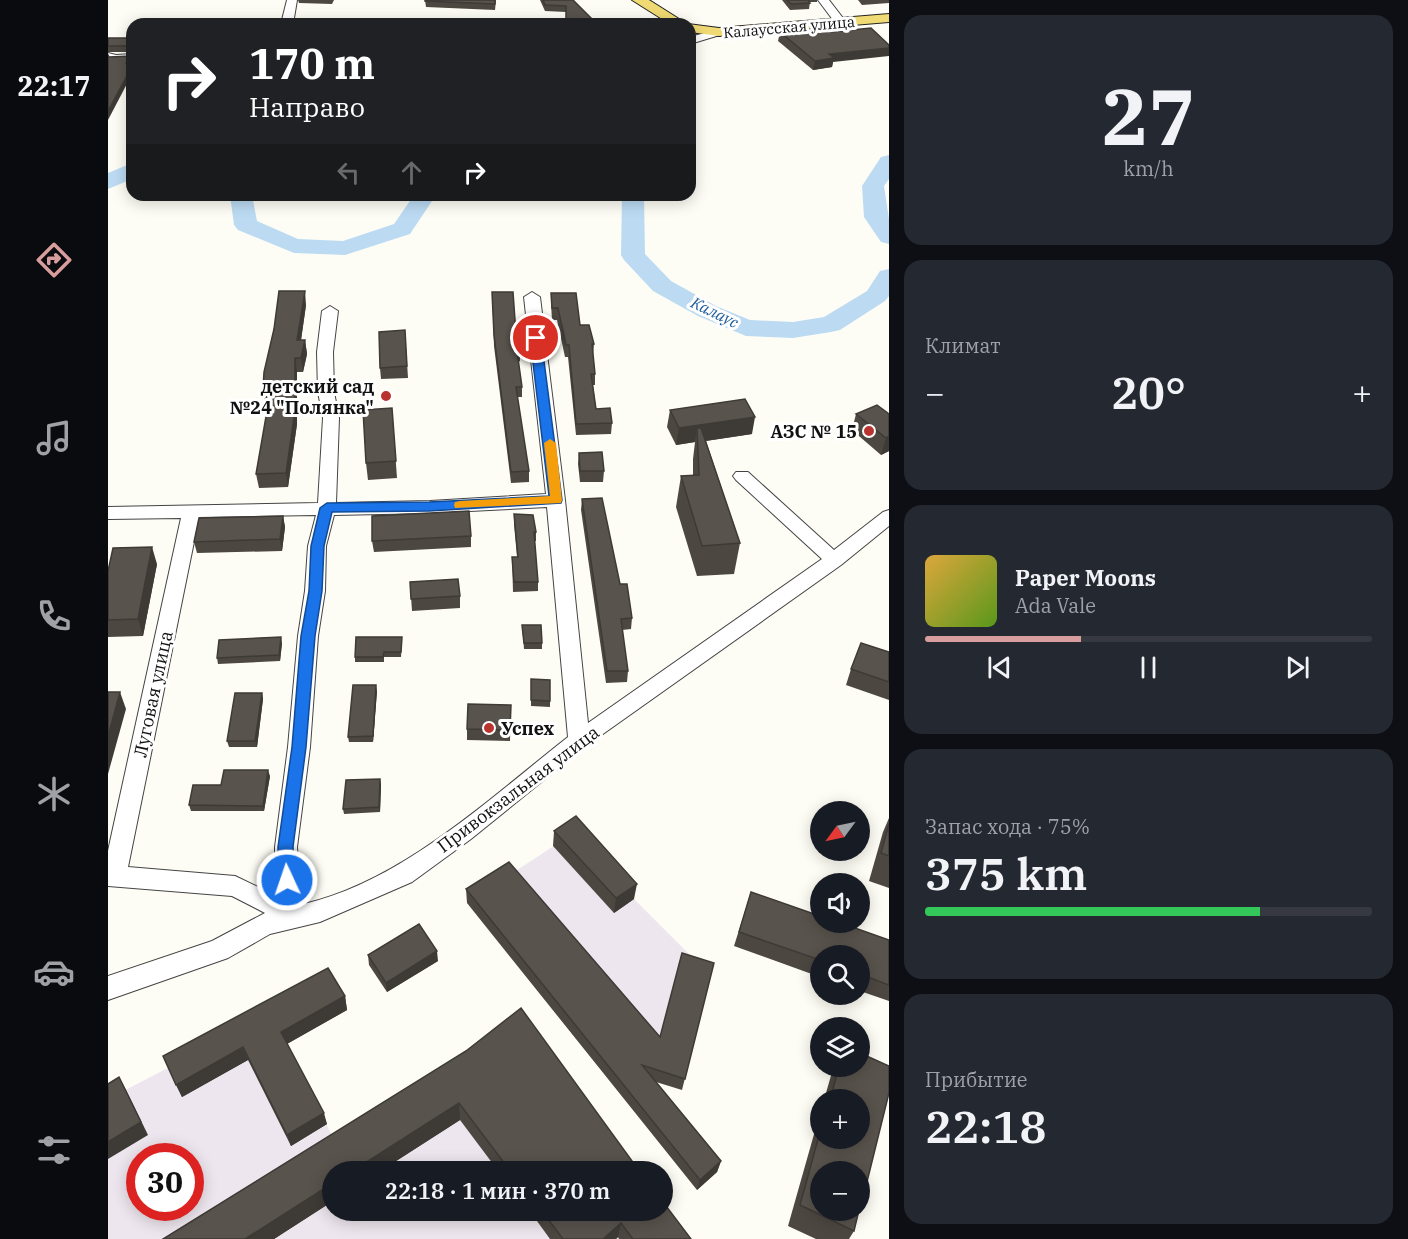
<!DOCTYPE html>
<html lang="ru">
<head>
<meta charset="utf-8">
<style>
	body { margin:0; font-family:"IBM Plex Serif",serif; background:#242831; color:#f1f3f6; height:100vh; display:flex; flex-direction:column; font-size:22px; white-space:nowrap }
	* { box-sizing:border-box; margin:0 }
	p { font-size:20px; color:#9ea1a6 }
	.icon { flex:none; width:33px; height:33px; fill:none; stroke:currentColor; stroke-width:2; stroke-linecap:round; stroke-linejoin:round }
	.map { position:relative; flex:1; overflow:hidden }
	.side { display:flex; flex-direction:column; gap:15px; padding:15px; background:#0d0f14; width:519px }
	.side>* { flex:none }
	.guide { position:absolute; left:18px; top:18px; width:570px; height:183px; border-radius:18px; box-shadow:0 3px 15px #0003; background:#202124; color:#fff; overflow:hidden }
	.needle { width:39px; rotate:237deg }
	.fabs { position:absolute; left:702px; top:801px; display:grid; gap:12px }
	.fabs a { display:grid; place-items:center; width:60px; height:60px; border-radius:50%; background:#171b24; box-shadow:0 3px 15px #0003; font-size:30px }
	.speed { position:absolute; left:18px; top:1143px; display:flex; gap:12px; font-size:30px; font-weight:700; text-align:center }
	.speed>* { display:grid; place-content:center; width:78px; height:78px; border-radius:50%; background:#171b24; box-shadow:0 3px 15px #0003; line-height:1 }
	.speed .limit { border:9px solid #d22; background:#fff; color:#111 }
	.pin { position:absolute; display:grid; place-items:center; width:51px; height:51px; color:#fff; margin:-26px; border:3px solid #fff; border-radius:50%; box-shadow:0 2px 6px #0007 }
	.me { position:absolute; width:66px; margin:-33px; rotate:357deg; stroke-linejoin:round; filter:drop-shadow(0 0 4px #0008) }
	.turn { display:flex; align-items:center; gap:21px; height:126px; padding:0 24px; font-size:27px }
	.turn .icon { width:78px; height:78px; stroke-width:2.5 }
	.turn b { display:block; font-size:42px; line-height:51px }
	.lanes { display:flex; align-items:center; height:57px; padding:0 24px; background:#0003; justify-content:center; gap:30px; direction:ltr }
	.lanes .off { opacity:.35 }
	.big { font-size:45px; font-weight:600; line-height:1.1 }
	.side .card { flex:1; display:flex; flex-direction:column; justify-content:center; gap:9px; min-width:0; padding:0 21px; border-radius:18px; background:#242831 }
	.side .dial { align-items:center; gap:0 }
	.dial b { font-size:78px; line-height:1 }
	.song { display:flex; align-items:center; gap:18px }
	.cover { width:72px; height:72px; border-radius:9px; background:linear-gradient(135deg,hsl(40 70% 55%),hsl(90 70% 35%)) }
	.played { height:6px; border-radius:3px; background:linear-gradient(90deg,#d89d9d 35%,#363941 35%) }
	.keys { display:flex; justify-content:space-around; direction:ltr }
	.heat { display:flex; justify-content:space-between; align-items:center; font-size:33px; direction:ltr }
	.charge { height:9px; border-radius:4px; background:linear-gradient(90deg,#34c759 75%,#363941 0) }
	.trip { position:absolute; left:214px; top:1161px; width:351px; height:60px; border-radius:30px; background:#171b24; box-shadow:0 3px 15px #0003; font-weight:600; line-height:60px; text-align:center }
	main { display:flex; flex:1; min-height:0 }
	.dock { display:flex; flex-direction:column; width:108px; justify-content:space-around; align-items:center; background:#090b0e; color:#9ea1a6 }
	.dock .icon { width:42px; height:42px }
	.dock .on { color:#d89d9d }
	.dock b { font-size:27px; color:#f1f3f6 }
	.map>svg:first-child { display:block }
	.industrial { fill:#eee6ee; fill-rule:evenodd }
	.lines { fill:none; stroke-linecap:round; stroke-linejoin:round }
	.river { fill:#bcdbf3; fill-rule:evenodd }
	.minor-casing { stroke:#444; stroke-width:2 }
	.major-casing { stroke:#222; stroke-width:2 }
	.minor { fill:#fff; fill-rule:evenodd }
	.major { fill:#f0da73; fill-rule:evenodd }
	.wall { fill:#4d4742 }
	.shaded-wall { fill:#3e3a36 }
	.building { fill:#59534d; stroke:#3e3a36; stroke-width:1.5 }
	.route { fill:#1a73e8; stroke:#114b97; stroke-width:1.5 }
	.slow { fill:#f59e0b }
	.poi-dot { fill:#b93330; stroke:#fff; stroke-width:2 }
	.labels { text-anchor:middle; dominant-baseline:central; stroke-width:6; stroke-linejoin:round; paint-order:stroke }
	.far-street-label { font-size:15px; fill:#111; stroke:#fff }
	.far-water-label { font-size:16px; font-style:italic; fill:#205e9c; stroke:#fff }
	.poi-label { font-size:18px; font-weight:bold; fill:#111; stroke:#fff; text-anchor:end }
	.street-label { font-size:18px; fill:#111; stroke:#fff }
</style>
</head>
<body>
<main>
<nav class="dock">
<b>22:17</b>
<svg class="icon on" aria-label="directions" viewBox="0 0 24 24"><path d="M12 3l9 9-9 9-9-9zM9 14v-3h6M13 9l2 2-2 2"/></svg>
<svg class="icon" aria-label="music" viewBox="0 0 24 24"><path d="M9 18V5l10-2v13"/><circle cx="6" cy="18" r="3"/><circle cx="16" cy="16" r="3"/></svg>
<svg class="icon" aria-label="phone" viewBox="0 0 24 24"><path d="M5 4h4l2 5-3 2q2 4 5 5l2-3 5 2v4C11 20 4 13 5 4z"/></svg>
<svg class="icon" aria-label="climate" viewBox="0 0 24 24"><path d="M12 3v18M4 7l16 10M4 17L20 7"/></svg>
<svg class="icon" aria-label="car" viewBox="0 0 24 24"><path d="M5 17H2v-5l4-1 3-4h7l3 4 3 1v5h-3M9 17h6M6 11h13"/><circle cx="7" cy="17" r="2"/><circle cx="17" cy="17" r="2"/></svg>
<svg class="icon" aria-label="filters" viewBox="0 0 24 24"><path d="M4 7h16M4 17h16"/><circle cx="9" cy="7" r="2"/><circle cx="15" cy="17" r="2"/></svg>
</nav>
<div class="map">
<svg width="781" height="1239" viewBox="0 0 781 1239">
	<rect width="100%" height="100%" fill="#fefdf5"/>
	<g class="industrial">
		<polygon points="467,832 526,899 602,975 571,966 548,1048 359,903"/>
		<path d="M 162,1015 L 231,1149 L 399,1018 L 516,1171 L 225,1172 L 225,1210 L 546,1211 L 567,1239 L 0,1239 L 0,1099 ZM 32,1156 L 82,1156 L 82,1208 L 32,1208 Z"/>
	</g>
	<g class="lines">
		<g class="river">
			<polygon points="781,155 781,179 776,186 781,219 781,244 773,242 756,217 754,186 773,157"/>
			<polygon points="24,163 24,179 0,189 0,173"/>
			<polygon points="122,195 144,195 149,221 190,239 235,241 286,224 306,195 328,195 302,234 237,255 186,253 130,230 126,225"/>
			<polygon points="514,195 536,195 537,254 563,281 608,306 642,320 685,322 716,317 759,291 772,271 781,269 781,296 777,301 732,330 723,332 685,338 638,336 590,316 545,291 516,260 513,255"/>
		</g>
		<g class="minor-casing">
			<g id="minor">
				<polygon points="179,0 189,0 185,24 173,24"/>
				<polygon points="710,0 721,0 738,22 736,24 728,24"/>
				<polygon points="611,29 617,32 615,34 582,44 582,37"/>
				<polygon points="0,53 8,55 24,54 24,60 2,61"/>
				<path d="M 424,292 L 432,297 L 457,500 L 480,723 L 714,559 L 628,480 L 625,476 L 628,472 L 640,472 L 726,550 L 775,512 L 781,510 L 781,526 L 733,565 L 478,746 L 363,839 L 304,882 L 212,922 L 162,934 L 120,958 L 0,1000 L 0,976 L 104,941 L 157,913 L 124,896 L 0,886 L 0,851 L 73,518 L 0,519 L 0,507 L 210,503 L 215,418 L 210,392 L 209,352 L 214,311 L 222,306 L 230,311 L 225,352 L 226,392 L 231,418 L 228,503 L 322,501 L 438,494 L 416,297 ZM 439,507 L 460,737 C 382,798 295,881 196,904 L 191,881 L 189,847 L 202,747 L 210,636 L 217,591 L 218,546 L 226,515 L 322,513 ZM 208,515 L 200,546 L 197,591 L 190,636 L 180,747 L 167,847 L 167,881 L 171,897 L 127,876 L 20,867 L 91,517 Z"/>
			</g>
		</g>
		<g class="major-casing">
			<g id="major">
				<polygon points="524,0 541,0 579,24 562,24"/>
				<polygon points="781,14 781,22 611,36 582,32 580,24 611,28"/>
			</g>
		</g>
		<use href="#minor" class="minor"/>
		<use href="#major" class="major"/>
	</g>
	<g class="wall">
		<polygon points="190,0 226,0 224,4 191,3"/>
		<polygon points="317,0 388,0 387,10 318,7"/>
		<polygon points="432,0 465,0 458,12 437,11"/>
		<polygon points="674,0 709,0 709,2 702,2 701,9 682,10"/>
		<polygon points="750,0 781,0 781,3 754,5"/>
		<polygon points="672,32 725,62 724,67 705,70 670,41"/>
		<rect x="0" y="38" width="24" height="14"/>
		<polygon points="384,292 408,334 412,351 412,361 410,362 414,387 414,397 409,397 421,471 421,482 403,483 386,346"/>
		<polygon points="443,293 472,325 486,344 485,355 487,374 487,385 485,385 488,409 504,423 503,434 468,435 460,357 457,357 449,320 444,320 443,304"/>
		<polygon points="198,305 193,340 197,340 199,354 195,372 189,372 189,424 180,487 151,488 148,474 161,402 157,402 155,388"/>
		<polygon points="297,330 300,378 273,379 272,368"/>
		<polygon points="284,408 289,478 260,480 258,463"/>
		<polygon points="562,410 644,434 598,441 632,543 626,574 589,576 568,507 573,476 585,476 585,459 587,442 568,445 559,427"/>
		<polygon points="748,414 781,414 781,451 773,455 744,430"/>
		<polygon points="471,453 496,471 495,482 472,482 470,464"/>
		<polygon points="474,499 512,584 524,618 523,629 514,630 520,671 519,682 498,683 473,510"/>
		<polygon points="406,514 428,532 428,541 426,541 430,582 430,591 405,592 404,557 409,557 406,524"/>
		<polygon points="175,516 177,527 174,551 89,553 86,542"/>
		<polygon points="363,536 363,547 266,552 264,541"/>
		<polygon points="49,564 35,636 0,637 0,571"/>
		<polygon points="302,582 352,596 352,608 304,611"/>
		<polygon points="414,625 434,643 434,649 416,649"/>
		<polygon points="294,642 293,657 276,657 276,662 247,662 247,657"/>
		<polygon points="174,643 172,661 110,664 109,658"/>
		<polygon points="781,652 781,700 738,685 743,669"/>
		<polygon points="423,679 442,680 442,707 423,706"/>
		<polygon points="269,691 265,742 241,742 240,737"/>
		<polygon points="154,693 155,699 149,747 121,747 119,741"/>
		<polygon points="403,705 402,741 359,740 359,729"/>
		<polygon points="162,776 156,811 83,811 81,805"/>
		<polygon points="272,779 273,785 272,812 236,814 235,809"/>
		<polygon points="781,818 781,888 761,881 775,832"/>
		<polygon points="446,831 526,899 506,913 445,846"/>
		<polygon points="358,889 552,1037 606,963 574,1090 548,1082 613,1161 609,1172 589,1190 359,903"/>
		<polygon points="643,892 781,940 781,1001 752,991 752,956 712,956 712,977 626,946"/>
		<polygon points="260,955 330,961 279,992 261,965"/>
		<polygon points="237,996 239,1010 179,1044 219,1124 183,1146 140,1060 74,1097 55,1056"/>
		<polygon points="358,1051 532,1172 391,1172 352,1120 271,1172 225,1172 225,1201 166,1239 55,1239"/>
		<polygon points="752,1053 781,1066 781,1093 752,1210 752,1172 712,1172 712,1210 751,1210 746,1231 741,1239 708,1239 680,1226 712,1113 712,1138 752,1138 752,1100 716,1100 724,1072 727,1066 752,1066"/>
		<polygon points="421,1210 555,1210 583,1239 511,1239 510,1237 508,1239 442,1239"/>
	</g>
	<g class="shaded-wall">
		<polygon points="781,48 781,56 725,62 724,67 705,70 707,61 721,54"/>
		<polygon points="24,62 24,68 19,69 18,63"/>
		<polygon points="21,72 22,78 0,120 0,111"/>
		<polygon points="197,291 198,305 191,354 189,340"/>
		<polygon points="197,340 199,354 195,372 193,358"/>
		<polygon points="187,358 189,372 189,424 180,487 178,473"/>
		<polygon points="647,417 644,434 590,442 589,428 587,442 568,445 571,428"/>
		<polygon points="781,436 781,451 773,455 778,438"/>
		<polygon points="175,516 177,527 174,551 172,539"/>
		<polygon points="44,547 49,564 35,636 30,619"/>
		<polygon points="173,637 174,643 172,661 171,655"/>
		<polygon points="268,685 269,691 265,742 265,736"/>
		<polygon points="12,692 18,709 0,774 0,736"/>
		<polygon points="154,693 155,699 149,747 147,741"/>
		<polygon points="160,770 162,776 156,811 155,806"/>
		<polygon points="272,779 273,785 272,812 271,807"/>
		<polygon points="529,884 526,899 506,913 508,898"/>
		<polygon points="329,951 330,961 279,992 278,983"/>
		<polygon points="237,996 239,1010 177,1045 173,1032"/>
		<polygon points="135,1047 140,1060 74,1097 68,1085"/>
		<polygon points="11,1077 18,1090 40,1135 0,1159 0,1142"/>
		<polygon points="351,1103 352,1120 271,1172 243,1172"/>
		<polygon points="216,1113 219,1124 183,1146 179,1135"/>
		<polygon points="613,1161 609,1172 589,1190 592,1180"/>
		<polygon points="225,1183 225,1201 166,1239 137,1239"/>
		<polygon points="513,1223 510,1237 508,1239 495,1239"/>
	</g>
	<g class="building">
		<polygon points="317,0 387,0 387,4 317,1"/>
		<polygon points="435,0 465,0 489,24 458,24 458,6 437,5"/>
		<polygon points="679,0 700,0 702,3 683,4"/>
		<polygon points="718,27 723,32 763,28 781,45 781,48 721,54 726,58 707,61 672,32"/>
		<polygon points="0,38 24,38 24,51 23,46 0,46"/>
		<polygon points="0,55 1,57 23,56 24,55 24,62 18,63 21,72 0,111"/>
		<polygon points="171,291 197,291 189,340 197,340 193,358 187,358 187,410 178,473 148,474 163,388 155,388 156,372 166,329"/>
		<polygon points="384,292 405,292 408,334 412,351 409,351 414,387 408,387 421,471 403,472 386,335"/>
		<polygon points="443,293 468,293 472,325 481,325 486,344 484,344 487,374 483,374 488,409 502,408 504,423 468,424 461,345 458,345 450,308 444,308"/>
		<polygon points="297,330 299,366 272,368 271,332"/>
		<polygon points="637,399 647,417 571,428 562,410"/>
		<polygon points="769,405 781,414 781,436 778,438 748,414"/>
		<polygon points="284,408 288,461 258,463 255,410"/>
		<polygon points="589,428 593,428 632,543 594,546 573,476 591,475"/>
		<polygon points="494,452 496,471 472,471 471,453"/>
		<polygon points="494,498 512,584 519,584 524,618 513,619 520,671 499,671 474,499"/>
		<polygon points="361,511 363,536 264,541 264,516"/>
		<polygon points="406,514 425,515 428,532 426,532 430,582 406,582 404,557 410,557"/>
		<polygon points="175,516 172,539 86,542 91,518"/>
		<polygon points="44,547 30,619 0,620 0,571 5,548"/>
		<polygon points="350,579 352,596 303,599 302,582"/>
		<polygon points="414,625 433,625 434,643 416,643"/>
		<polygon points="173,637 171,655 109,658 111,640"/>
		<polygon points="248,637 294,637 293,652 276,652 275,657 247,657"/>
		<polygon points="753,643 781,652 781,682 743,669"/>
		<polygon points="423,679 442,680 442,701 423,700"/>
		<polygon points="245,685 268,685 265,736 240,737"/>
		<polygon points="0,692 12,692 0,736"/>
		<polygon points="127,693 154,693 147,741 119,741"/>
		<polygon points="360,704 403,705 402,730 359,729"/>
		<polygon points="116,770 160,770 155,806 81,805 85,785 113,785"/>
		<polygon points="272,779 271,807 235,809 238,780"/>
		<polygon points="468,816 529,884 508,898 446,831"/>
		<polygon points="781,824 781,856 773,853"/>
		<polygon points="401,862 552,1037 574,953 606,963 577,1079 534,1065 613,1161 592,1180 358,889"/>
		<polygon points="643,892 712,916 712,922 730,922 781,940 781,985 752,974 752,956 712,956 712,960 631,932"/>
		<polygon points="311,924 329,951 278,983 260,955"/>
		<polygon points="220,968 237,996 173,1032 216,1113 179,1135 135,1047 68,1085 55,1056"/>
		<polygon points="413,1008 532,1172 403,1172 351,1103 243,1172 225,1172 225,1183 137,1239 55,1239 358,1051"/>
		<polygon points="752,1053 781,1066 781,1093 752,1210 752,1172 712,1172 712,1210 751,1210 746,1231 692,1205 712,1132 712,1138 752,1138 752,1100 722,1100 731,1066 752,1066"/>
		<polygon points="11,1077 33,1122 0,1142 0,1084"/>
		<polygon points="555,1202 583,1239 525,1239 513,1223 495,1239 455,1239 433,1210 555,1210"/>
	</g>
	<polygon class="route" points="428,335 433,338 454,500 453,503 321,511 224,512 216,546 214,591 207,636 198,747 185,847 187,880 185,886 179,888 174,886 171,880 170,847 184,747 193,636 201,591 203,546 212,508 219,503 321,502 441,496 422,338"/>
	<polygon class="slow" points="442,439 448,443 454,500 453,503 347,508 346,505 347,502 352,501 442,496 436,443"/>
	<g class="poi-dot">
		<circle cx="278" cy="396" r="6"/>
		<circle cx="761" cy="431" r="6"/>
		<circle cx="381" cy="728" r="6"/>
	</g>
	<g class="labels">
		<g class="far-street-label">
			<text transform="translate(681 27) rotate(-5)">Калаусская улица</text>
		</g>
		<g class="far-water-label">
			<text transform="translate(607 312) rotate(26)">Калаус</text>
		</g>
		<g class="poi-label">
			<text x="266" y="386">детский сад<tspan x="266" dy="21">№24 "Полянка"</tspan></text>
			<text x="749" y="431">АЗС № 15</text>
			<text x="393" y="728" text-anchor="start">Успех</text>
		</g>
		<g class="street-label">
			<text transform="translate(45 694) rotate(-78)">Луговая улица</text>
			<text transform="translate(410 789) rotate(-37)">Привокзальная улица</text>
		</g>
	</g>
</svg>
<div class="fabs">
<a><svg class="needle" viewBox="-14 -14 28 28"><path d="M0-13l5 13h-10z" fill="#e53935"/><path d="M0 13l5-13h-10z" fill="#9ea1a6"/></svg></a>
<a><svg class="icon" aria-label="sound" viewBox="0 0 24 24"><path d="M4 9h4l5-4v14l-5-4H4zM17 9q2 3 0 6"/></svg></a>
<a><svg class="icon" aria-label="search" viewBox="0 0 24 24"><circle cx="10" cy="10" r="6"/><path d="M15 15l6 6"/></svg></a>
<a><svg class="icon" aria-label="layers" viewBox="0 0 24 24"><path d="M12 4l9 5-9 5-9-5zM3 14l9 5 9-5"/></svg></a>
<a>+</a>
<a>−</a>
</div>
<div class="speed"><div class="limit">30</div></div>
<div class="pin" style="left:428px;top:338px;background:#d93025"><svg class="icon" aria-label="arrive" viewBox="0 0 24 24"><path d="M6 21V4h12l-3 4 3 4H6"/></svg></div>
<svg class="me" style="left:179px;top:880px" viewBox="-20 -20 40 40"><circle r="17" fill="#1a73e8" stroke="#fff" stroke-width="3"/><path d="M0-11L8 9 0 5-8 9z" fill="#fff"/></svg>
<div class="trip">22:18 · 1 мин · 370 m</div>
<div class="guide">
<div class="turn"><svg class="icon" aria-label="right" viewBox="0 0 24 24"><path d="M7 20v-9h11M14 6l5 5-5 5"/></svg><div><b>170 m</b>Направо</div></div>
<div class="lanes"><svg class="icon off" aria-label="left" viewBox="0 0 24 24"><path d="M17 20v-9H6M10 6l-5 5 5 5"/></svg><svg class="icon off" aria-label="ahead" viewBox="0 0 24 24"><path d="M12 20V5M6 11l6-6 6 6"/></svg><svg class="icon" aria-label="right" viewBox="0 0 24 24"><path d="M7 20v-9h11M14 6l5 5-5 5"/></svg></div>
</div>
</div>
<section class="side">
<div class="card dial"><b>27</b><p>km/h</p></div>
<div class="card"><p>Климат</p>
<div class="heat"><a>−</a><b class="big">20°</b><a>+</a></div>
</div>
<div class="card">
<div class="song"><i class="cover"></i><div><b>Paper Moons</b><p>Ada Vale</p></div></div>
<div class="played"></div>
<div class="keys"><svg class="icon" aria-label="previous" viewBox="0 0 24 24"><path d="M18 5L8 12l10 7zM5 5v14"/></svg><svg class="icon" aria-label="pause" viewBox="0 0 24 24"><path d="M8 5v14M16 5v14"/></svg><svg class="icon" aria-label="next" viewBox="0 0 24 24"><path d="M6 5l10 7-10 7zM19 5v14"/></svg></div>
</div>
<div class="card"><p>Запас хода · 75%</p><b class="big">375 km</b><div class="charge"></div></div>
<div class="card"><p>Прибытие</p><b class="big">22:18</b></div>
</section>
</main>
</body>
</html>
